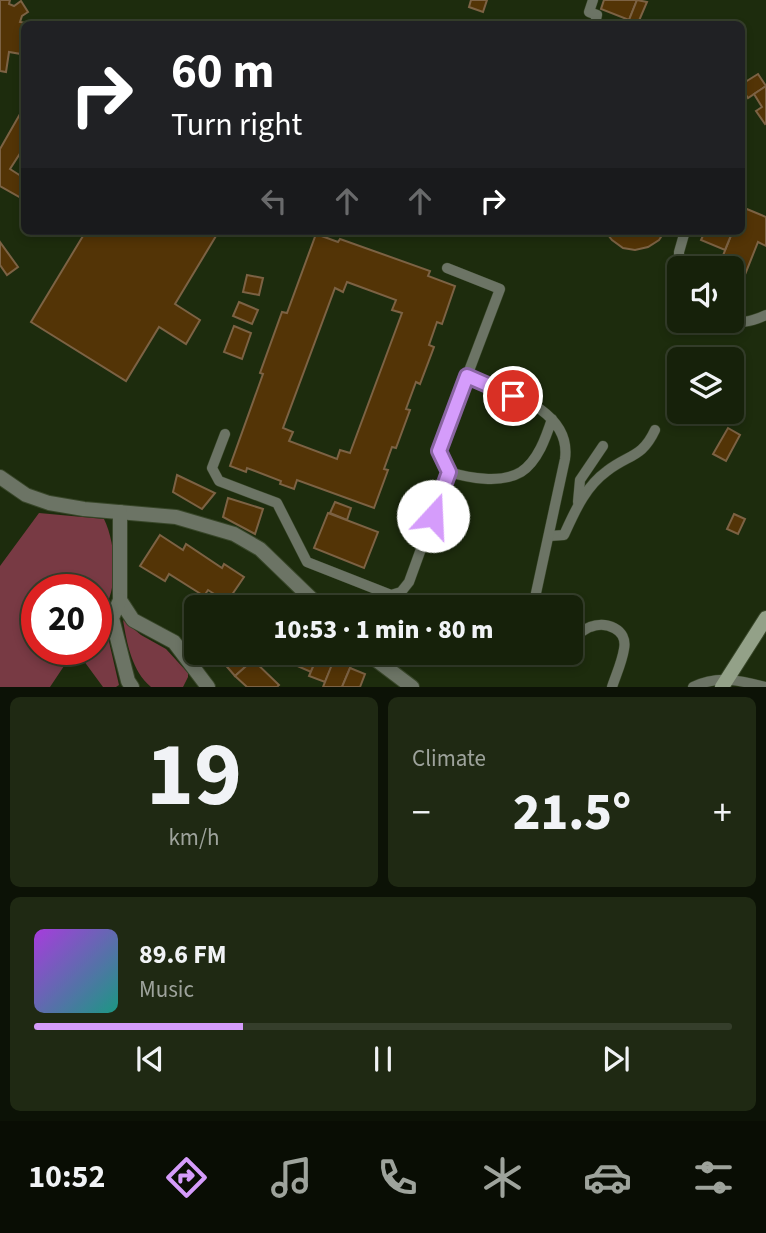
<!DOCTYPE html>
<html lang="en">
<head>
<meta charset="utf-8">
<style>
	body { margin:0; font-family:"Source Sans 3",sans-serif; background:#1f2913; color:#f1f3f6; height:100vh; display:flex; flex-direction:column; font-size:26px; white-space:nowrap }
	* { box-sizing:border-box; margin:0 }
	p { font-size:23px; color:#9ea39c }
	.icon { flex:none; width:38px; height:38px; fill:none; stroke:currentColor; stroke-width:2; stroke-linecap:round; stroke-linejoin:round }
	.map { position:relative; height:687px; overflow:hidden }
	.drawer { display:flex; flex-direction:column; gap:10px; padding:10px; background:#0c1206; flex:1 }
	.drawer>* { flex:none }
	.guide { position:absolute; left:21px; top:21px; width:724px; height:214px; border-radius:10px; box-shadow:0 4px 10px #0003,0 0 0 2px #353e2b; background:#202124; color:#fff; overflow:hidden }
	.buttons { position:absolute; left:667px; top:256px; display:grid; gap:14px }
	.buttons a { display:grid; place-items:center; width:77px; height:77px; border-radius:10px; background:#16210a; box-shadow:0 4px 10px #0003,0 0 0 2px #353e2b; font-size:35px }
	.speed { position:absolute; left:21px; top:574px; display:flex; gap:14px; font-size:35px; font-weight:700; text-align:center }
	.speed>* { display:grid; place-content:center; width:91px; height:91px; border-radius:50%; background:#16210a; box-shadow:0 4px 10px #0003,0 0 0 2px #353e2b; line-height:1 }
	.speed .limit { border:10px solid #d22; background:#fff; color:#111 }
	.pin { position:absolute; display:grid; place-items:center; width:60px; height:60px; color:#fff; margin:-30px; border:4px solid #fff; border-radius:50%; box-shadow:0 2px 7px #0007 }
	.me { position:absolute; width:77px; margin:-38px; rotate:20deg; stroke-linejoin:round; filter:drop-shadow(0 0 5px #0008) }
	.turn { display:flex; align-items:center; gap:24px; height:147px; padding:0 35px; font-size:32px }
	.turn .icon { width:91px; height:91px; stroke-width:2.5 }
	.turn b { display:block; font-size:49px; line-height:60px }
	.lanes { display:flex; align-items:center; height:66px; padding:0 35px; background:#0003; justify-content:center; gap:35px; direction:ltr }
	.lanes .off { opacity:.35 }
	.big { font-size:52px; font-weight:800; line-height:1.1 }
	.drawer .card { flex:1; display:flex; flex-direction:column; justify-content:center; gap:10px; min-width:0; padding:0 24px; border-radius:10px; background:#1f2913 }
	.drawer .dial { align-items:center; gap:0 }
	.dial b { font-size:91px; line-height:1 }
	.song { display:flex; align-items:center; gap:21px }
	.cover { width:84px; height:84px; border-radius:10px; background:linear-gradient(135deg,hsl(280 70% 55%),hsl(170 70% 35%)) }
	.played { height:7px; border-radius:4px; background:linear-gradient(90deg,#d59cfb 30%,#353e2b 30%) }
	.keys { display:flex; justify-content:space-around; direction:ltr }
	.heat { display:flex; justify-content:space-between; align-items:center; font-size:38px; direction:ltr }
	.drawer .tiles { flex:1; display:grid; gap:10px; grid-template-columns:1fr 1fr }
	.card:last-child { grid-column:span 2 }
	.trip { position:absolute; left:184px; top:595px; width:399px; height:70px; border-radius:10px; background:#16210a; box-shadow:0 4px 10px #0003,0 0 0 2px #353e2b; font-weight:800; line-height:70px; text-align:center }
	.menu { display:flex; height:112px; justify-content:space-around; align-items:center; background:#090d04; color:#9ea39c }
	.menu .icon { width:49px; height:49px }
	.menu .on { color:#d59cfb }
	.menu b { font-size:32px; color:#f1f3f6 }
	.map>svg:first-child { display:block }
	.green { fill:#783a44 }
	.building { fill:#533406; stroke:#7c6244; stroke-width:2; fill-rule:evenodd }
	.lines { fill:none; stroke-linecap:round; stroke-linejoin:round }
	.lane-casing { stroke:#384629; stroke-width:11 }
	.street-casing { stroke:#384629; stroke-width:16 }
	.secondary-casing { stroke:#384629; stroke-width:16 }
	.lane { stroke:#6c7465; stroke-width:10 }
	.street { stroke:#6c7465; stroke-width:14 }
	.secondary { stroke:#93a188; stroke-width:14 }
	.route-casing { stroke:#8a65a3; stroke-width:18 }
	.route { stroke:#d59cfb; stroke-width:12 }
</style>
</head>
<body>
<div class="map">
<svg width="766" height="687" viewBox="0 0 766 687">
	<rect width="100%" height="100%" fill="#1d2c0d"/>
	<g class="green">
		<path d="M 39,513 L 104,519 C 117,545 120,599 96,619 L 96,590 L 37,590 L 37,649 L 96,649 L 96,637 L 107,633 L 119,685 L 116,687 L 103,687 L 81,657 L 74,651 L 50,687 L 0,687 L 0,566 Z"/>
		<path d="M 123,620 L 141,635 L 166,649 L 188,673 L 188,677 L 183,687 L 151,687 C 132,671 127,644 123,620 Z"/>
	</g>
	<g class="building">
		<polygon points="0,0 10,0 9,4 14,6 21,1 28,12 22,16 20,22 26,23 21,54 9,52 6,72 0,71"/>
		<polygon points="471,0 487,0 483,12 469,7"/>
		<polygon points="604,0 637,0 629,20 601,9"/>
		<polygon points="637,0 647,2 638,23 629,20"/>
		<polygon points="758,74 766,86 748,98 742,89 742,84"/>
		<polygon points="766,86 766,123 765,124 756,111 762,107 754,94"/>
		<polygon points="24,107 24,154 21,152 10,169 24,178 23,199 0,186 0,149"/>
		<polygon points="742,207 766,217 766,246 758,242 738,292 732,289 732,268 718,268 732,233 727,231 742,231"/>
		<polygon points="86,231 219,231 175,304 200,320 186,344 159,327 126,381 31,322"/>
		<polygon points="605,231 665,231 659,240 648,247 635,250 623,248 612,240"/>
		<polygon points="705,231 732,233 725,250 701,240"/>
		<path d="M 316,234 L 338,242 L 340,239 L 430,271 L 428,276 L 455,286 L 442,324 L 437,322 L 429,345 L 434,347 L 420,384 L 416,382 L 406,409 L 410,410 L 396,448 L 392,447 L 384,469 L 388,470 L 374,508 L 297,480 L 294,489 L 280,484 L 281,481 L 247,468 L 246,472 L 230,466 L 263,374 L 260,373 L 282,312 L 287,313 ZM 347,282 L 396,300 L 392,310 L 402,313 L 350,453 L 340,450 L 337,459 L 289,441 L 293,432 L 283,428 L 335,288 L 343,292 Z"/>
		<polygon points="0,242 18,267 7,275 0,265"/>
		<polygon points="247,275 263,278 259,295 243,292"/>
		<polygon points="239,302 258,310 252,324 233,316"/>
		<polygon points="234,326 251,333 242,359 224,352"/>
		<polygon points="728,428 740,435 726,461 713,454"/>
		<polygon points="177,475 215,493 202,509 173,492"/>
		<polygon points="228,498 263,509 255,534 223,517"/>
		<polygon points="335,502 351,508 347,520 330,513"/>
		<polygon points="328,513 378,532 364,568 314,548"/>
		<polygon points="734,514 745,519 738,534 727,529"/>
		<polygon points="160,535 183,550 186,544 222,568 224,564 244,577 227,602 208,590 204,596 169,574 165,581 140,566"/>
		<polygon points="270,596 285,603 283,607 266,607"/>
		<polygon points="215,653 246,653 253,660 235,676"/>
		<polygon points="300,653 319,653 311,672 295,665"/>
		<polygon points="319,653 337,654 325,682 309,676"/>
		<polygon points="335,657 352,664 350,668 342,687 323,687"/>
		<polygon points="253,660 279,685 277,687 247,687 235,676"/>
		<polygon points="350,668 365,674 360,687 342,687"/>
	</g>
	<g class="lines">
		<g class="lane-casing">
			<g id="lane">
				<polyline points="593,0 589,12 597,15 595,24"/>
				<polyline points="447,268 500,289 467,376"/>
				<polyline points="679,276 679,252 685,231"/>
				<path d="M 724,320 C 740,324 751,322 766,315"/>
				<polyline points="225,434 212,468 219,481 277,503 307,562 391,595 401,592 409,582 449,472"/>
				<polyline points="578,502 580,480 603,446"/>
				<path d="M 549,536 L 564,535 C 575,511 585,487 607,471 C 629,454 642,458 655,430"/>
				<path d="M 533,607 L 565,459 C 572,408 503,391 467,376 L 439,451 L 449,472 C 469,478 501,484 521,472 C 538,461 546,437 552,419"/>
				<path d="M 570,639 C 577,636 583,630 590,627 C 606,621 628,629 624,649 C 622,662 616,675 612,687"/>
				<path d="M 693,687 C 717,675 740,680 765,687"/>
			</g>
		</g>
		<g class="street-casing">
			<g id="street">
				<polyline points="0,477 26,495 49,503 84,509 176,517 234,534 260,549 320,607"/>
				<polyline points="120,512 120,600 133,620 174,642 208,687"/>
				<polyline points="120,600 112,618 128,681 132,687"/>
				<polyline points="96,628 112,618"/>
				<polyline points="367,653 412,687"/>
			</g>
		</g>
		<g class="secondary-casing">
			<polyline id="secondary" points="722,687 766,618"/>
		</g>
		<use href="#lane" class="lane"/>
		<use href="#street" class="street"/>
		<use href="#secondary" class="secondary"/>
	</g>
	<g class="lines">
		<g class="route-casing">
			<polyline id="route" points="433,516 449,472 439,451 467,376 513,396"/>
		</g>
		<use href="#route" class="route"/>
	</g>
</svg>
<div class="buttons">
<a><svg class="icon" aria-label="sound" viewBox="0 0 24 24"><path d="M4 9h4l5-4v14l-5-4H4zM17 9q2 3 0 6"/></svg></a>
<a><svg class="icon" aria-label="layers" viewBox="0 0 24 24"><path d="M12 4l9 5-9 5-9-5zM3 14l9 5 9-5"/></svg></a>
</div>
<div class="speed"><div class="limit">20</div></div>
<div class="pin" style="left:513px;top:396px;background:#d93025"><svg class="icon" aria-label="arrive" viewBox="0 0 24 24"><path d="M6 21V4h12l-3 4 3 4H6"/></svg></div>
<svg class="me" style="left:433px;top:516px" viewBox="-20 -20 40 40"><circle r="19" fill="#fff"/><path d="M0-13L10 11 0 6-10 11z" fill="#d59cfb"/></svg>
<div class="trip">10:53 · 1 min · 80 m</div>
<div class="guide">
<div class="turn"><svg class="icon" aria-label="right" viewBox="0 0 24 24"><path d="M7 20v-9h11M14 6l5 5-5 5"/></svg><div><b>60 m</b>Turn right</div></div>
<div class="lanes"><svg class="icon off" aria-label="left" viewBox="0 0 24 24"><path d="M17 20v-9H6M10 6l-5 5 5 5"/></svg><svg class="icon off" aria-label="ahead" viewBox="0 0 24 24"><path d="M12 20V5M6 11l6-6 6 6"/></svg><svg class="icon off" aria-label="ahead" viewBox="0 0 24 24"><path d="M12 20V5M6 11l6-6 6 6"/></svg><svg class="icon" aria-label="right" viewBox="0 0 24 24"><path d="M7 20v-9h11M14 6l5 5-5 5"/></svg></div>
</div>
</div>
<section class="drawer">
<div class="tiles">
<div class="card dial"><b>19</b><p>km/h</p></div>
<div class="card"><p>Climate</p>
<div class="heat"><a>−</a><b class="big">21.5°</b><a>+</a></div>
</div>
<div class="card">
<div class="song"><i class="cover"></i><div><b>89.6 FM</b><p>Music</p></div></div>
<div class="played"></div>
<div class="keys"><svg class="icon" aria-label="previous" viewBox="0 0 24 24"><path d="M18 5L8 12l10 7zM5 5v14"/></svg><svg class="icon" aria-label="pause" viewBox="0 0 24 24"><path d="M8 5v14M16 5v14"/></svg><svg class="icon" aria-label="next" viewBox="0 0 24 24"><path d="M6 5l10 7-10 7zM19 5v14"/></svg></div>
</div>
</div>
</section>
<nav class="menu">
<b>10:52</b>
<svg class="icon on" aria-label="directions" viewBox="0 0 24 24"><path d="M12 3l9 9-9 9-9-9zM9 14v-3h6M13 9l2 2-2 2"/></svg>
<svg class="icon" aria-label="music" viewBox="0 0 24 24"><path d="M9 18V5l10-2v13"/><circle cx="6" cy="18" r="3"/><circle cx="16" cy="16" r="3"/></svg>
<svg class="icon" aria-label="phone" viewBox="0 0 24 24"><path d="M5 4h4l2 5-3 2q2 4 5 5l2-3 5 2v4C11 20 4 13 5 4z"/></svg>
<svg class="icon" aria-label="climate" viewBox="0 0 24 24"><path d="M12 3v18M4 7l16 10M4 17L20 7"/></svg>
<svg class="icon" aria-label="car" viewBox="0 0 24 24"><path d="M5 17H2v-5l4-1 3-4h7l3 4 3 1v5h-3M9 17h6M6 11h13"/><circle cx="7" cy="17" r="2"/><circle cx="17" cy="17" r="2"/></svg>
<svg class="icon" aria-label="filters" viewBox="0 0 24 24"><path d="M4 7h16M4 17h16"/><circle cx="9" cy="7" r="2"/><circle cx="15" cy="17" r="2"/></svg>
</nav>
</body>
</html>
